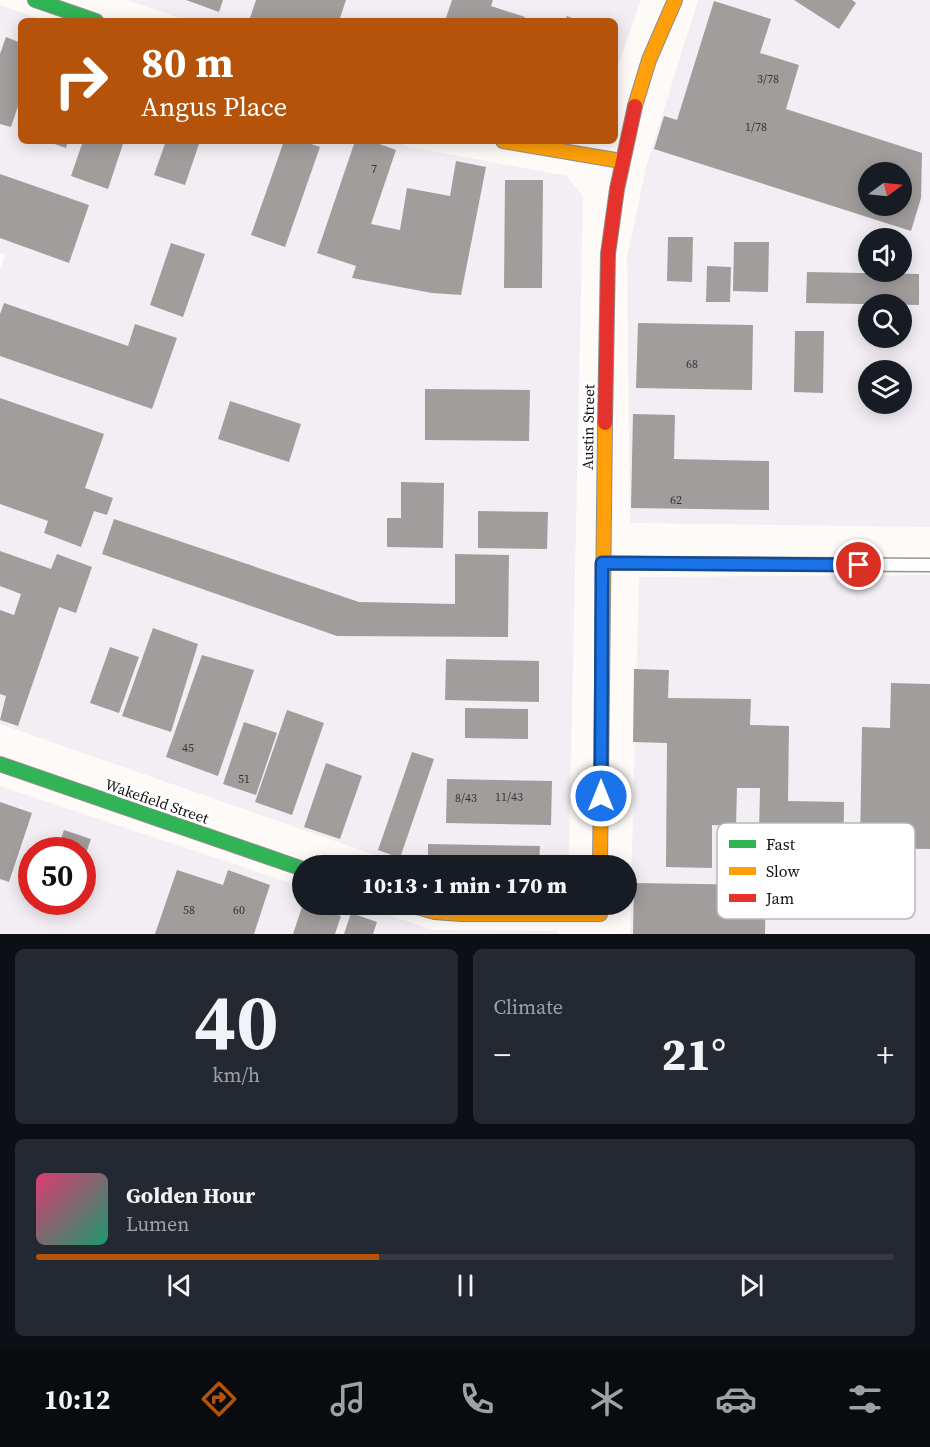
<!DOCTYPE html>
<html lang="en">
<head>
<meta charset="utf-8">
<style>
	body { margin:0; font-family:"Source Serif 4",serif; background:#242831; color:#f1f3f6; height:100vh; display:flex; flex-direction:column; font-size:22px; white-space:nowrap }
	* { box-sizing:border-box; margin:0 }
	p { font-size:20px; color:#9ea1a6 }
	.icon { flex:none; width:33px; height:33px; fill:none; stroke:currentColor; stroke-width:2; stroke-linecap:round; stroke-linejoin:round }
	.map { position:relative; height:934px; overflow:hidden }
	.side { display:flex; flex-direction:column; gap:15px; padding:15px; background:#0d0f14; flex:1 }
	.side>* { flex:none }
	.top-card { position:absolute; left:18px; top:18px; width:600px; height:126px; border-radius:9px; box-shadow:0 3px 15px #0003; background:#b45309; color:#fff; overflow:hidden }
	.needle { width:39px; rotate:75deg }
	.buttons { position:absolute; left:858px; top:162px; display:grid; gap:12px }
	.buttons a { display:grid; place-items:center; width:54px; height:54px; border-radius:50%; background:#171b24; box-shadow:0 3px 15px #0003; font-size:30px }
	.speed { position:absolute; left:18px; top:837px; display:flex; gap:12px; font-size:30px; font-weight:700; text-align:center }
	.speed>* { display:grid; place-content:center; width:78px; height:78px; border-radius:50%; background:#171b24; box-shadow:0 3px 15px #0003; line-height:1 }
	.speed .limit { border:9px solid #d22; background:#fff; color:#111 }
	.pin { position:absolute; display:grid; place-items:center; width:51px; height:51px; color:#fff; margin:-26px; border:3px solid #fff; border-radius:50%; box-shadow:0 2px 6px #0007 }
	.me { position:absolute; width:66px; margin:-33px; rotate:0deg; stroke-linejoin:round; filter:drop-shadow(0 0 4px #0008) }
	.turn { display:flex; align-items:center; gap:21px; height:126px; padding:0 24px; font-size:27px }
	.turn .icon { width:78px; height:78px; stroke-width:2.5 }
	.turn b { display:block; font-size:42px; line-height:51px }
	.big { font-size:45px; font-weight:800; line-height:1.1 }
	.side .card { flex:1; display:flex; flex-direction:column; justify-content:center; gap:9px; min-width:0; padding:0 21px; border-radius:9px; background:#242831 }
	.side .dial { align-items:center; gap:0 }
	.dial b { font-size:78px; line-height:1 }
	.song { display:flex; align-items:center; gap:18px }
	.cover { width:72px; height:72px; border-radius:9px; background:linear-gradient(135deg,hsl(340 70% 55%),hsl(160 70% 35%)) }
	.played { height:6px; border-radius:3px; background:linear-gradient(90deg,#b45309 40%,#363941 40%) }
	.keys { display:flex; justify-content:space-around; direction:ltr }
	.heat { display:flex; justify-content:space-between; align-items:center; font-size:33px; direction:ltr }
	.side .tiles { flex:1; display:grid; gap:15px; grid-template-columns:1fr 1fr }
	.card:last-child { grid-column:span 2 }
	.trip { position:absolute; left:292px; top:855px; width:345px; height:60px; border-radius:30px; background:#171b24; box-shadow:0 3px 15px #0003; font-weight:800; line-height:60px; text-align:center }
	.menu { display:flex; height:96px; justify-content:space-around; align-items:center; background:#090b0e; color:#9ea1a6 }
	.menu .icon { width:42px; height:42px }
	.menu .active { color:#b45309 }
	.menu b { font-size:27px; color:#f1f3f6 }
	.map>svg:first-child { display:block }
	.industrial { fill:#f3eef3; fill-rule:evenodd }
	.building { fill:#a19d9c; fill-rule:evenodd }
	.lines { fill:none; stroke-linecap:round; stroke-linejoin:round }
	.lane-casing { stroke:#979695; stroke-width:15 }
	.fast-casing { stroke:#8e8d8b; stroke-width:16 }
	.slow-casing { stroke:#8e8d8b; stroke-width:16 }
	.jam-casing { stroke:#8e8d8b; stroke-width:16 }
	.lane { stroke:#fffefe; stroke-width:12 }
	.fast { stroke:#30b455; stroke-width:14 }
	.slow { stroke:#ff9f0a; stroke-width:14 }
	.jam { stroke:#e5322d; stroke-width:14 }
	.route-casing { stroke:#114b97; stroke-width:15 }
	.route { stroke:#1a73e8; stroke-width:10 }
	.labels { text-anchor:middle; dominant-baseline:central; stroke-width:6; stroke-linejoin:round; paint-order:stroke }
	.number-label { font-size:12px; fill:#353434 }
	.street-label { font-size:15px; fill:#111; stroke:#fff }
	.key { fill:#fff; stroke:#b8b8b8; stroke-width:1.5 }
	.key-label { font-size:16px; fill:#111 }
</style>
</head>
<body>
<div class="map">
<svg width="930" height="934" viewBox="0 0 930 934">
	<rect width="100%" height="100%" fill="#fdfaf7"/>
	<g class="industrial">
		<polygon points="126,0 641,0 615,75 615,21 189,21"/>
		<path d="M 698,0 L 930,0 L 930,527 L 630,523 L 627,258 L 646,167 ZM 868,172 L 902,172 L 902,206 L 868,206 ZM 868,238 L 902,238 L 902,272 L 868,272 ZM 868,304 L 902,304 L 902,338 L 868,338 ZM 868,370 L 902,370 L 902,404 L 868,404 Z"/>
		<polygon points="0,5 46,21 21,21 21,141 392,141 410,147 567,176 583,196 569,854 558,865 404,865 0,724 0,269 5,255 0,253"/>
		<polygon points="930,575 930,934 630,934 639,577"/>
		<path d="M 0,786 L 303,887 L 303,904 L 357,905 L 434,930 L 556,931 L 559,934 L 0,934 ZM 32,850 L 82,850 L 82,902 L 32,902 Z"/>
	</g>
	<g class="building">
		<polygon points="186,0 223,0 219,12"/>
		<polygon points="256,0 346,0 339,21 249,21"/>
		<polygon points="452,0 493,0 491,6 525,17 524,21 445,21"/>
		<polygon points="794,0 852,0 856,3 839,29"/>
		<path d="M 714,1 L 771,19 L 760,53 L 799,65 L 786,109 L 922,153 L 921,198 L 911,231 L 654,149 L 664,116 L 677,120 ZM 868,172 L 902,172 L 902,206 L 868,206 Z"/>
		<polygon points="567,16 579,21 565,21"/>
		<polygon points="6,37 21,43 21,97 11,127 0,124 0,54"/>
		<polygon points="46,141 68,141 66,148"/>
		<polygon points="83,141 124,141 108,189 71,176"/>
		<polygon points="166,141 200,141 185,185 154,175"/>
		<polygon points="284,141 302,141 320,147 285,247 251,235"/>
		<polygon points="355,141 371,141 396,150 371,224 400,230 407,188 450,196 456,161 486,167 461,295 432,293 352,278 356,266 317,253"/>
		<polygon points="0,174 89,205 69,263 0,238"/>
		<polygon points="505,180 543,180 542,288 504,288"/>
		<polygon points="668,237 693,237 692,282 667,281"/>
		<polygon points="734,242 769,242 768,292 733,291"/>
		<polygon points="171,243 205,254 183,317 150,305"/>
		<polygon points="707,266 731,267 730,302 706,302"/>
		<polygon points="807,272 919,274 919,305 806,303"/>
		<polygon points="4,303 128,346 135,324 177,338 152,409 0,356 0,314"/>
		<polygon points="638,323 753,325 752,390 636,388"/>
		<polygon points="795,331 824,331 823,393 794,392"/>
		<polygon points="425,389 530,390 529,441 425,440"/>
		<polygon points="0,398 104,434 85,488 113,498 107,515 94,511 81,547 44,533 48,521 0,504"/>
		<polygon points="230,401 301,424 289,462 218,439"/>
		<polygon points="633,414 675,415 674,459 769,461 769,510 631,508"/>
		<polygon points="401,482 444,483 443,548 387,547 387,518 401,518"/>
		<polygon points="478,511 548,512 547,549 478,548"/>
		<polygon points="114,519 359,602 455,604 455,554 509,555 508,637 337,636 102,554"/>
		<polygon points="0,551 51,569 57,554 92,567 76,613 59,607 18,726 0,720 6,696 0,694 0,610 14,615 21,594 0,586"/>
		<polygon points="153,628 198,644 171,732 122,716"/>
		<polygon points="110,647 139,657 119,713 90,703"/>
		<polygon points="202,655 254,670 218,776 166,757"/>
		<polygon points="446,659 539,661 539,702 445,700"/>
		<polygon points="634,669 669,670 668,698 751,699 750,725 789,726 788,801 844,802 843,884 758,882 760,788 737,788 736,826 712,825 712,868 666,867 667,743 633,742"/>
		<polygon points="891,683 930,684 930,849 860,848 862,727 890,728"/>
		<polygon points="465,708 528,709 528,739 465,738"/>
		<polygon points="287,710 324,723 292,815 255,802"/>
		<polygon points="244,722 277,733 256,795 223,784"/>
		<polygon points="412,752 434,759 400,858 378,850"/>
		<polygon points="326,763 362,776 340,839 304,827"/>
		<polygon points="447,779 552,781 551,825 446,823"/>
		<polygon points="0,802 32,813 9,882 0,879"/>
		<polygon points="64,830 91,839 83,862 82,850 57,850"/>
		<polygon points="428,844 540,846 539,866 428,866"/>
		<polygon points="177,870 223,885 228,870 270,885 254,934 155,934"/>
		<polygon points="634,883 766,885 765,934 633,934"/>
		<polygon points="303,904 341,916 335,934 293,934"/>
		<polygon points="351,913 377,922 373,934 344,934"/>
	</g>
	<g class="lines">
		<g class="lane-casing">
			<polyline id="lane" points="603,563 930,565"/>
		</g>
		<g class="fast-casing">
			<g id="fast">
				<polyline points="35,0 96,21"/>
				<polyline points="0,764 303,869"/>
			</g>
		</g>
		<g class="slow-casing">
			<g id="slow">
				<polyline points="635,106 649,60 675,0"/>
				<polyline points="503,141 621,161"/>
				<polyline points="600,866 605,423"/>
				<polyline points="407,904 435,912 461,914 600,914"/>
			</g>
		</g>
		<g class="jam-casing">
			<polyline id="jam" points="605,423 608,254 617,189 635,106"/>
		</g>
		<use href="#lane" class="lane"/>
		<use href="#fast" class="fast"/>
		<use href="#slow" class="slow"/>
		<use href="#jam" class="jam"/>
	</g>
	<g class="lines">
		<g class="route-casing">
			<polyline id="route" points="601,796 602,563 859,565"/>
		</g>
		<use href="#route" class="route"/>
	</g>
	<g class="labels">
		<g class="number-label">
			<text x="768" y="79">3/78</text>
			<text x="756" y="127">1/78</text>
			<text x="374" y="169">7</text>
			<text x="692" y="364">68</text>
			<text x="676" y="500">62</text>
			<text x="188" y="748">45</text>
			<text x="244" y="779">51</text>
			<text x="509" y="797">11/43</text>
			<text x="466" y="798">8/43</text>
			<text x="189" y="910">58</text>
			<text x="239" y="910">60</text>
		</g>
		<g class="street-label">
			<text transform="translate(588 427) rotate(-89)">Austin Street</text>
			<text transform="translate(157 801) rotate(19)">Wakefield Street</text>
		</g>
	</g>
	<rect x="717" y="823" width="198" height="96" rx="9" class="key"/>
	<rect x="729" y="840" width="27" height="8" fill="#30b455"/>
	<rect x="729" y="867" width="27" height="8" fill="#ff9f0a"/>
	<rect x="729" y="894" width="27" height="8" fill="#e5322d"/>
	<g class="key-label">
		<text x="766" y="850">Fast</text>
		<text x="766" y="877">Slow</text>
		<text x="766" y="904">Jam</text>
	</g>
</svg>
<div class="buttons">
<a><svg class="needle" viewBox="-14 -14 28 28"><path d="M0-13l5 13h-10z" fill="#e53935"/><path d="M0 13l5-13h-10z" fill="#9ea1a6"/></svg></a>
<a><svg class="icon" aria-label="sound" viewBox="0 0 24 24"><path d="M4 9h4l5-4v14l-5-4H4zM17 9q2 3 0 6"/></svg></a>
<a><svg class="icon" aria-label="search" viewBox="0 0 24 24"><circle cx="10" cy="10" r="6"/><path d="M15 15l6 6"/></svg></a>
<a><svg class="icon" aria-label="layers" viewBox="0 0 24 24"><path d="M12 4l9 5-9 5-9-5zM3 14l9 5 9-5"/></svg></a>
</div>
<div class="speed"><div class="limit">50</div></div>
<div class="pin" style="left:859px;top:565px;background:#d93025"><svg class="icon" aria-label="arrive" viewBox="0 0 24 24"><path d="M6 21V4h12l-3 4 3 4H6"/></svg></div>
<svg class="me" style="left:601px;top:796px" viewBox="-20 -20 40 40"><circle r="17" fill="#1a73e8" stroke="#fff" stroke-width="3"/><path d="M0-11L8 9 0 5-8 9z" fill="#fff"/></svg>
<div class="trip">10:13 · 1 min · 170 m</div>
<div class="top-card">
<div class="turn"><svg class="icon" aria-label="right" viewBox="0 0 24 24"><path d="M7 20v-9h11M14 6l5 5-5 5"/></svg><div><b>80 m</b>Angus Place</div></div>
</div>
</div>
<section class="side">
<div class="tiles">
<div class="card dial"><b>40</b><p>km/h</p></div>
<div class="card"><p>Climate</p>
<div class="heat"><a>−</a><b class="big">21°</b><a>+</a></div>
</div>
<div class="card">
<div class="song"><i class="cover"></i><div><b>Golden Hour</b><p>Lumen</p></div></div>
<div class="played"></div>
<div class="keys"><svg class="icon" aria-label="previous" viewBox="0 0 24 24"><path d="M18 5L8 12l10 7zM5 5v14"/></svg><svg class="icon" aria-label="pause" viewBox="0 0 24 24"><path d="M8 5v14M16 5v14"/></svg><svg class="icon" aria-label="next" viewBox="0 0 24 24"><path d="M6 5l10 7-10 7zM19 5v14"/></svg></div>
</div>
</div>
</section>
<nav class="menu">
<b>10:12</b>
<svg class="icon active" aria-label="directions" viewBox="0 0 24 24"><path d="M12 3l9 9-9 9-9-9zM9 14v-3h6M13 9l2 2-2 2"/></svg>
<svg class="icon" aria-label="music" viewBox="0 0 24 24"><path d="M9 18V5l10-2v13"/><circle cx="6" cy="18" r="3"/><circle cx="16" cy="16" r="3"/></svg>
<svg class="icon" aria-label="phone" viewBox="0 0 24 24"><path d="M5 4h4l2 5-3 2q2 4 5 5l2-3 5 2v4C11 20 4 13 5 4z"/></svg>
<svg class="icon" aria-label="climate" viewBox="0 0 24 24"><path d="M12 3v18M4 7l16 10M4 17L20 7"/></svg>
<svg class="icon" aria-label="car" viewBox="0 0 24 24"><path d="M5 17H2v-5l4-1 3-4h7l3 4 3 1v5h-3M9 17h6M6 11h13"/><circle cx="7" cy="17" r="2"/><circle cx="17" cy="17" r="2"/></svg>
<svg class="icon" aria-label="filters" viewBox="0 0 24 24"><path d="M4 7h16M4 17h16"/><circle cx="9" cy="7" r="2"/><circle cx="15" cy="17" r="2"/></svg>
</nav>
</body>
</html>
